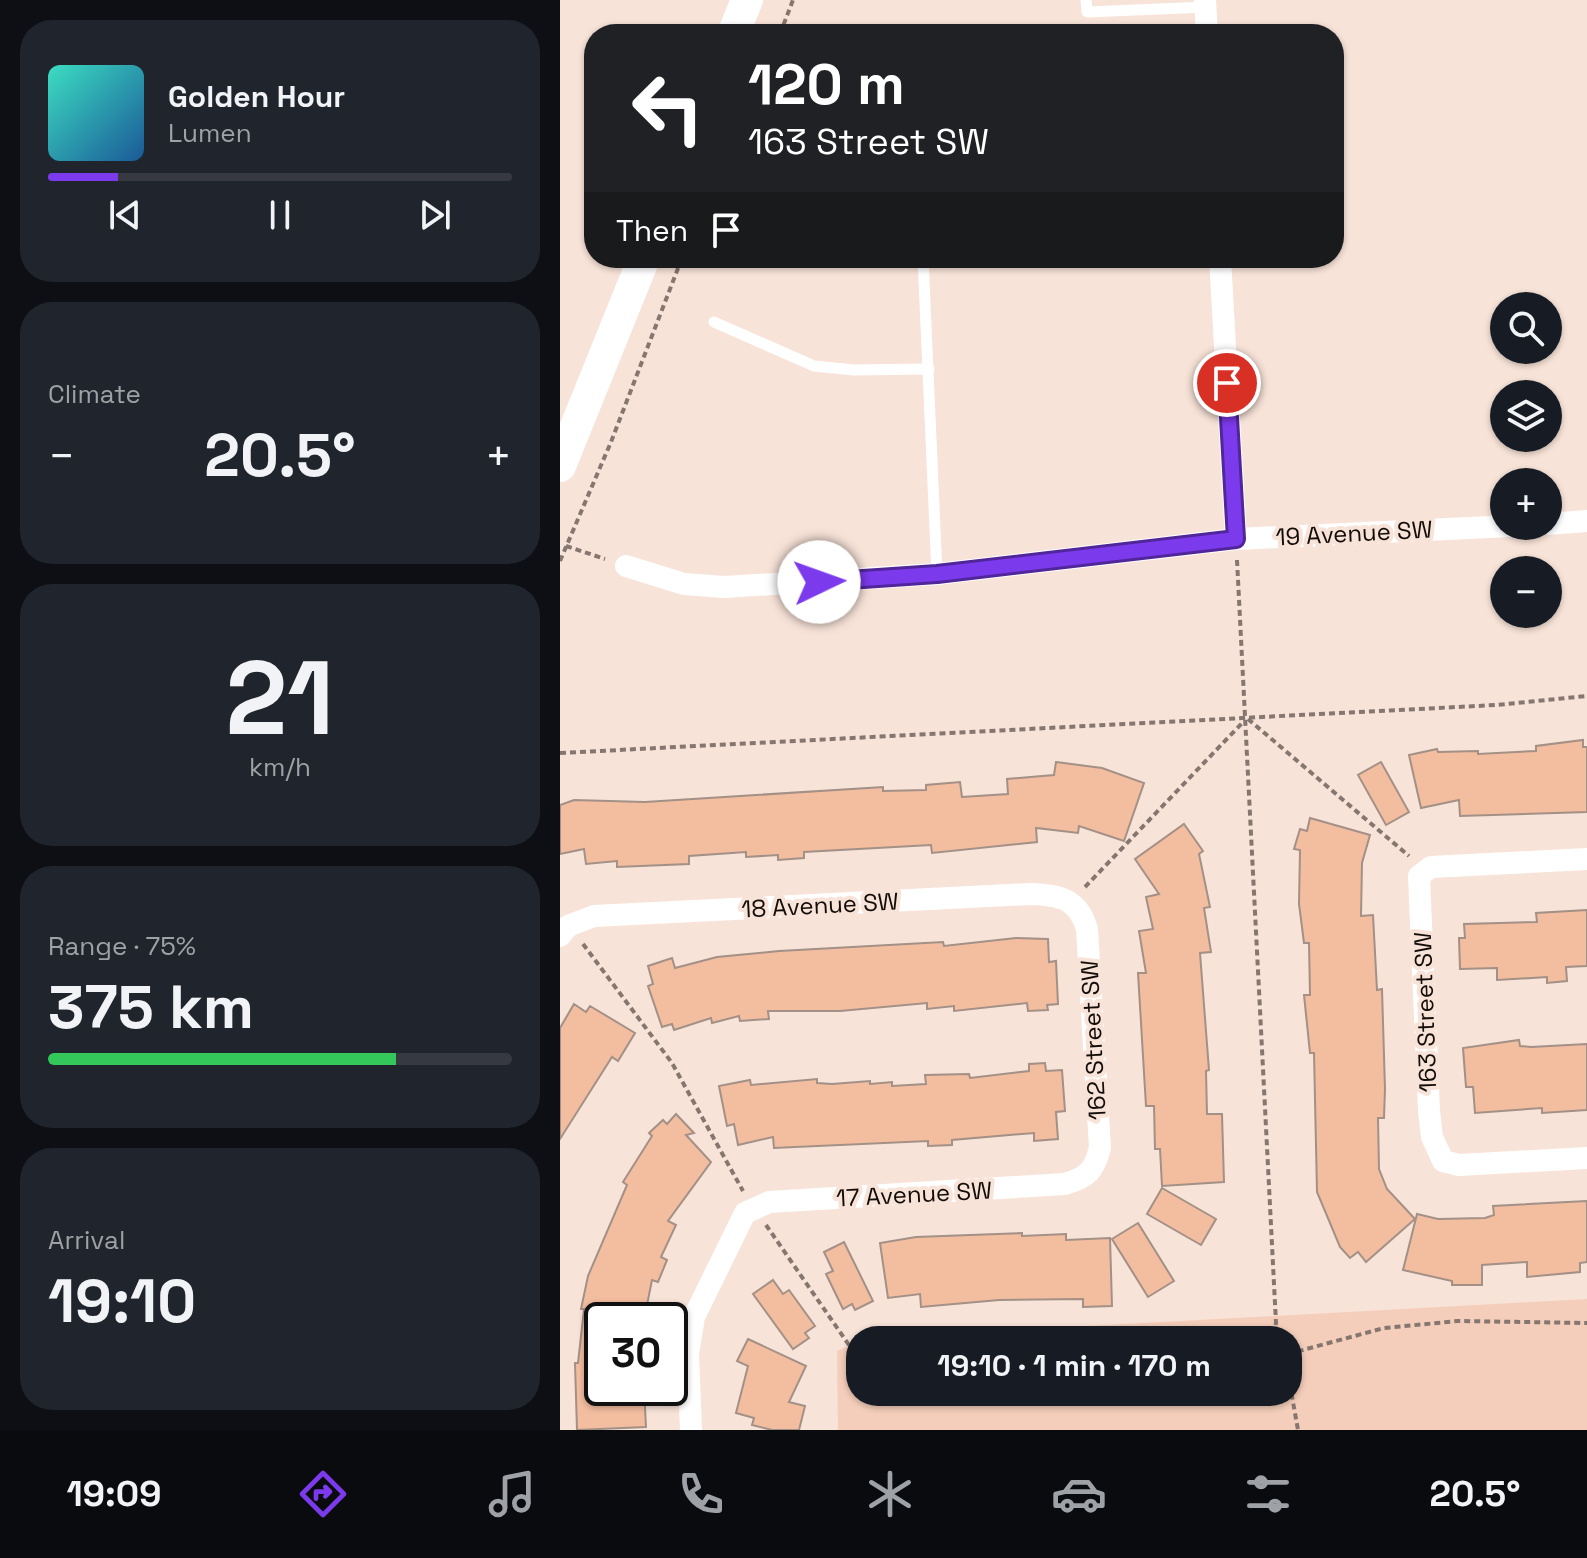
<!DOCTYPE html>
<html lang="en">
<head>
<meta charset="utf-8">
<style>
	body { margin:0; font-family:"Space Grotesk",sans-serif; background:#20242c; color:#f1f3f6; height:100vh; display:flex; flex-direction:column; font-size:30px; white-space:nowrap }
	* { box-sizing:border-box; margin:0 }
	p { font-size:26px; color:#9ea1a6 }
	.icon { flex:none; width:44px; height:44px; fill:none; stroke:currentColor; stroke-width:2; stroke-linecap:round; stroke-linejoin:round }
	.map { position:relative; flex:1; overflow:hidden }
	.details { display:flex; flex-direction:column; gap:20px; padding:20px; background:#0d0f14; width:560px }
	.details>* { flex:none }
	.top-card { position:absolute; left:24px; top:24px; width:760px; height:244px; border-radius:32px; box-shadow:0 2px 6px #0004; background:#202124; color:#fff; overflow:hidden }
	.tools { position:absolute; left:930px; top:292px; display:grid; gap:16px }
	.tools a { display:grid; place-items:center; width:72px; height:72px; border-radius:50%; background:#171b24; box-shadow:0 2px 6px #0004; font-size:40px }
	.speed { position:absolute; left:24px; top:1302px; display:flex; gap:16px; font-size:40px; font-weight:700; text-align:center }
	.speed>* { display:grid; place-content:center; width:104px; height:104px; border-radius:50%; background:#171b24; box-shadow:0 2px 6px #0004; line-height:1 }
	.speed .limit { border:4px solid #111; border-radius:12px; background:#fff; color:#111 }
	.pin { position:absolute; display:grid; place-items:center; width:68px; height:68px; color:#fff; margin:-34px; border:4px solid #fff; border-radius:50%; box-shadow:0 2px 8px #0007 }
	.me { position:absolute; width:88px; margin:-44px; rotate:87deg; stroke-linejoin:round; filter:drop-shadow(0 0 6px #0008) }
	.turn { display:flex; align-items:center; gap:28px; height:168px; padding:0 32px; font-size:36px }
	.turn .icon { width:104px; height:104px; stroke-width:2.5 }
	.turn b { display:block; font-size:56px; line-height:68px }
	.then { display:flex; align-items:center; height:76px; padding:0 32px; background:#0003; gap:16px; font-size:30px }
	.big { font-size:60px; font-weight:800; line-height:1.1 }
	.details .widget { flex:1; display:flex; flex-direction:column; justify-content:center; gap:12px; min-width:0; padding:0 28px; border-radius:32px; background:#20242c }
	.details .dial { align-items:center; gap:0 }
	.dial b { font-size:104px; line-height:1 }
	.song { display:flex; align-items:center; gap:24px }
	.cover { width:96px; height:96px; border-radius:12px; background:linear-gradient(135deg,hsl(170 70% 55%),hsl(210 70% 35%)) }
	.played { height:8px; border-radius:4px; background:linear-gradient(90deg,#7c3aed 15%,#363941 15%) }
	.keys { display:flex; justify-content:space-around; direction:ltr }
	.heat { display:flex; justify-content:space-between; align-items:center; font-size:44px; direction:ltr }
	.charge { height:12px; border-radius:6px; background:linear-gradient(90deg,#34c759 75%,#363941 0) }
	.trip { position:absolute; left:286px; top:1326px; width:456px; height:80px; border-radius:32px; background:#171b24; box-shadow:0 2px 6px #0004; font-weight:800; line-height:80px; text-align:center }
	.dock { display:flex; height:128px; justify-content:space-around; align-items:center; background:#090b0e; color:#9ea1a6 }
	.dock .icon { width:56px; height:56px }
	.dock .selected { color:#7c3aed }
	.dock b { font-size:36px; color:#f1f3f6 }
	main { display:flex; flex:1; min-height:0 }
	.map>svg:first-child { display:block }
	.green { fill:#f4ceba }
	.building { fill:#f3bda0; stroke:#a39086; stroke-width:2 }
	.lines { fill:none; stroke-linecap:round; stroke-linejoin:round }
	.path { stroke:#857770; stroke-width:4; stroke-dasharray:6 4; stroke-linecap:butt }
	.service { stroke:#fff; stroke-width:11 }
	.minor { stroke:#fff; stroke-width:22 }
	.secondary { stroke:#fff; stroke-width:32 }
	.route-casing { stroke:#51269a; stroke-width:20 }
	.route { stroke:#7c3aed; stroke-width:14 }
	.labels { text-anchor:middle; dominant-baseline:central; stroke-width:8; stroke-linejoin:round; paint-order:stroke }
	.street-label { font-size:24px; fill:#130d09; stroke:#f8e3d8 }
</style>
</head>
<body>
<main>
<section class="details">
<div class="widget">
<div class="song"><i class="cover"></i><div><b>Golden Hour</b><p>Lumen</p></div></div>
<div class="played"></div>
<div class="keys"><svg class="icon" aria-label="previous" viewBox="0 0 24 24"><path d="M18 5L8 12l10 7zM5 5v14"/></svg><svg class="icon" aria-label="pause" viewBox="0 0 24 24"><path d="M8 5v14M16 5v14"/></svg><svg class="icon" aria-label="next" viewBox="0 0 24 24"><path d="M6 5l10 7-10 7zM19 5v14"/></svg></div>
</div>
<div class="widget"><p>Climate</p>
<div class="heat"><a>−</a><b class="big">20.5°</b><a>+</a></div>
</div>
<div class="widget dial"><b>21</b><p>km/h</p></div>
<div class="widget"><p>Range · 75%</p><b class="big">375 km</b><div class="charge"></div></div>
<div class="widget"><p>Arrival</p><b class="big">19:10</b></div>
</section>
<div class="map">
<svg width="1027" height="1430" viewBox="0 0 1027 1430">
	<rect width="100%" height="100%" fill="#f8e3d8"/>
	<polygon class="green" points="1027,1299 1027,1430 278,1430 277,1351 300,1341 300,1392 728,1392 728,1340 303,1340 308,1338"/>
	<g class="building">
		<polygon points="1023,740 1023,747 1027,747 1027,812 900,816 899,800 861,808 849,755 877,749 878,752 918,751 918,754 976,751 976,746"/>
		<polygon points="496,762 542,768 584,783 564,841 519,826 518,833 476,828 477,842 372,853 371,845 244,852 244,858 218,860 218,855 186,857 186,852 129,856 129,864 57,867 57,861 26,864 24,849 0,854 0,805 14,800 85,802 323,787 323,791 366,790 366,785 400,782 402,797 448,794 447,779 494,775"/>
		<polygon points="821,762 849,812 826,825 798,775"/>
		<polygon points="750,818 810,835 802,863 801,916 813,915 817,990 822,989 825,1089 824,1118 818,1118 819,1169 827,1189 855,1219 806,1262 798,1252 790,1258 780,1247 757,1192 754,1053 750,1053 744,995 750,995 749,943 744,943 739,904 740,850 734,849 740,829 747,831"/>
		<polygon points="624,824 643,851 639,854 650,907 644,908 651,952 640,953 649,1070 646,1071 647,1114 662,1114 664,1182 602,1186 600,1149 595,1149 594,1106 586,1106 578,973 586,973 579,931 593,929 586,897 599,894 575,859"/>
		<polygon points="1027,910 1027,966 1006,967 1007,981 987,983 987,977 937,980 937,968 900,969 899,938 905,938 904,924 977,922 976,913"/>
		<polygon points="456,938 488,939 489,962 496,961 498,1004 487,1005 488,1010 468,1011 467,1003 394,1011 394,1006 367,1009 367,1003 280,1011 208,1011 209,1019 180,1021 179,1016 152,1023 151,1018 114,1030 112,1024 102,1027 88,986 93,984 88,966 112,958 115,968 157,957 219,951 383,942 384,946"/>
		<polygon points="14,1004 26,1012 30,1006 75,1033 58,1061 52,1057 0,1139 0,1028"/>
		<polygon points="959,1040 960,1046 971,1047 1027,1044 1027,1110 982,1113 982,1108 915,1113 913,1087 906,1087 903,1048"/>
		<polygon points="485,1063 486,1071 502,1070 505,1111 496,1112 498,1139 474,1141 474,1133 392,1140 392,1145 368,1146 368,1141 214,1148 213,1137 178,1145 174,1124 167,1126 159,1086 190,1080 191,1085 257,1079 257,1083 272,1084 310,1081 310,1084 332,1082 332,1086 366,1084 365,1075 409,1074 410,1078 469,1071 469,1064"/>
		<polygon points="116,1114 134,1133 126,1135 151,1162 108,1221 116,1225 101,1257 107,1260 98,1282 92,1280 84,1320 42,1313 42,1388 84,1388 86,1427 17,1430 15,1363 18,1363 24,1309 21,1309 28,1276 67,1185 63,1182 92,1136 89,1133 103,1120 107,1124"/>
		<polygon points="602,1188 656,1219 641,1245 587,1214"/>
		<polygon points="1027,1201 1027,1262 1020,1263 1020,1272 967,1277 967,1262 922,1265 922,1285 892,1285 892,1281 843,1270 857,1214 878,1219 925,1218 934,1215 933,1206"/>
		<polygon points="578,1223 614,1281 588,1297 552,1239"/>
		<polygon points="462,1233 462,1236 506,1234 506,1240 550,1238 552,1306 523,1307 523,1299 439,1300 361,1307 360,1294 328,1298 320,1243 356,1237"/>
		<polygon points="284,1242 313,1301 295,1310 292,1304 283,1309 266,1274 273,1271 264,1252"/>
		<polygon points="213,1280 223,1294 229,1290 255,1326 245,1333 249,1338 233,1349 193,1294"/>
		<polygon points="188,1339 246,1366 229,1402 245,1406 239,1430 212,1430 192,1425 194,1418 176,1413 188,1366 177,1361"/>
	</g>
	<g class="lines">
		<g class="path">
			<polyline points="220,34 233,0"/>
			<polyline points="6,546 45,559"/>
			<polyline points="677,560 716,1323 713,1340"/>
			<polyline points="0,561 51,442 122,258"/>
			<polyline points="688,719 849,856"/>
			<polyline points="0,753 936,705 1027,696"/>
			<polyline points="525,887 685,720"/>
			<polyline points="23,944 112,1063 183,1191"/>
			<polyline points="206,1225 300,1361"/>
			<polyline points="728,1354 824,1328 898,1321 1027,1323"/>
			<polyline points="728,1374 738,1430"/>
		</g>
		<g class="service">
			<polyline points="526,0 527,12 646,7"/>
			<polyline points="363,258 377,574"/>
			<polyline points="154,322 254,366 294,370 369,369"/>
		</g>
		<g class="minor">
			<polyline points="645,0 647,34"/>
			<polyline points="660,258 676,539"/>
			<polyline points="988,524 1027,521"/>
			<polyline points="66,566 124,584 164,587 377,574 676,539 951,526"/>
			<polyline points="1027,859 871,867 859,876 869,1111 872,1137 883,1161 899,1165 1027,1158"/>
			<path d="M 0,936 L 8,926 L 34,916 L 470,894 C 499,895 518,898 527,929 L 540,1148 C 534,1171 528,1177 505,1184 L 209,1202 L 185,1213 L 134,1317 L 128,1354 L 131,1430"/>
		</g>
		<g class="secondary">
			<polyline points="173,34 187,0"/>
			<polyline points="0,466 84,258"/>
		</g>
	</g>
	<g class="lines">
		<g class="route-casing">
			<polyline id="route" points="259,582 377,574 676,539 667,383"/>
		</g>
		<use href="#route" class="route"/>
	</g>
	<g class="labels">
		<g class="street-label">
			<text transform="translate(794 533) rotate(-3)">19 Avenue SW</text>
			<text transform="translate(260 905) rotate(-3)">18 Avenue SW</text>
			<text transform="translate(865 1012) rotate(-92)">163 Street SW</text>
			<text transform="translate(533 1040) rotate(-93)">162 Street SW</text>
			<text transform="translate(354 1194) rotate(-3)">17 Avenue SW</text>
		</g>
	</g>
</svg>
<div class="tools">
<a><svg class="icon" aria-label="search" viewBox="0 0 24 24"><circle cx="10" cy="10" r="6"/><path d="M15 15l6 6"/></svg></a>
<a><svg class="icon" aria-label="layers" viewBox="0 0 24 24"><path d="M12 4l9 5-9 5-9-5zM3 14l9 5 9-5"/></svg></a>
<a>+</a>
<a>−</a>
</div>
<div class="speed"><div class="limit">30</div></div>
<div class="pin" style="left:667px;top:383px;background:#d93025"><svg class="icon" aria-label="arrive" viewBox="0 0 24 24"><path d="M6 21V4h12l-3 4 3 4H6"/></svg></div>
<svg class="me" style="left:259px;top:582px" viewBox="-20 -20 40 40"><circle r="19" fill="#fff"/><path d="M0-13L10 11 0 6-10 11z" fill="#7c3aed"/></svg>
<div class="trip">19:10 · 1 min · 170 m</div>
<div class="top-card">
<div class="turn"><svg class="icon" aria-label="left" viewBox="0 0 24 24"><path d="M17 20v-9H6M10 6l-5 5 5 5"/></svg><div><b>120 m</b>163 Street SW</div></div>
<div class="then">Then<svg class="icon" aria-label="arrive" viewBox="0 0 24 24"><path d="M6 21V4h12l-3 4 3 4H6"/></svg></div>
</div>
</div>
</main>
<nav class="dock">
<b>19:09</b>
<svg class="icon selected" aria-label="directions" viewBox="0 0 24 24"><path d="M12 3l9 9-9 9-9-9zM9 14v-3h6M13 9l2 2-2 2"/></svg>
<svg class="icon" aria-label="music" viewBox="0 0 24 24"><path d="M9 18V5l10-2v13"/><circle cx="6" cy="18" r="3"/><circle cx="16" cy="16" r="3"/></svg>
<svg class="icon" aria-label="phone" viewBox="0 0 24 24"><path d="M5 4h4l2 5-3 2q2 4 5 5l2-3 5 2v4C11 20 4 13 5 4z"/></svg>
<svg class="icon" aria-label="climate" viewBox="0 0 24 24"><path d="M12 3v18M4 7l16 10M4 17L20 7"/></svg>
<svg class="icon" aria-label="car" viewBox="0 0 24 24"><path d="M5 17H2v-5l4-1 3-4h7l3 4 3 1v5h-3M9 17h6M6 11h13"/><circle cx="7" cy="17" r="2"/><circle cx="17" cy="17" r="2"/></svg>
<svg class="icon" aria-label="filters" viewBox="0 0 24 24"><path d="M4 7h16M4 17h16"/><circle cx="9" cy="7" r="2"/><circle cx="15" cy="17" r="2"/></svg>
<b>20.5°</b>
</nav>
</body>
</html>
